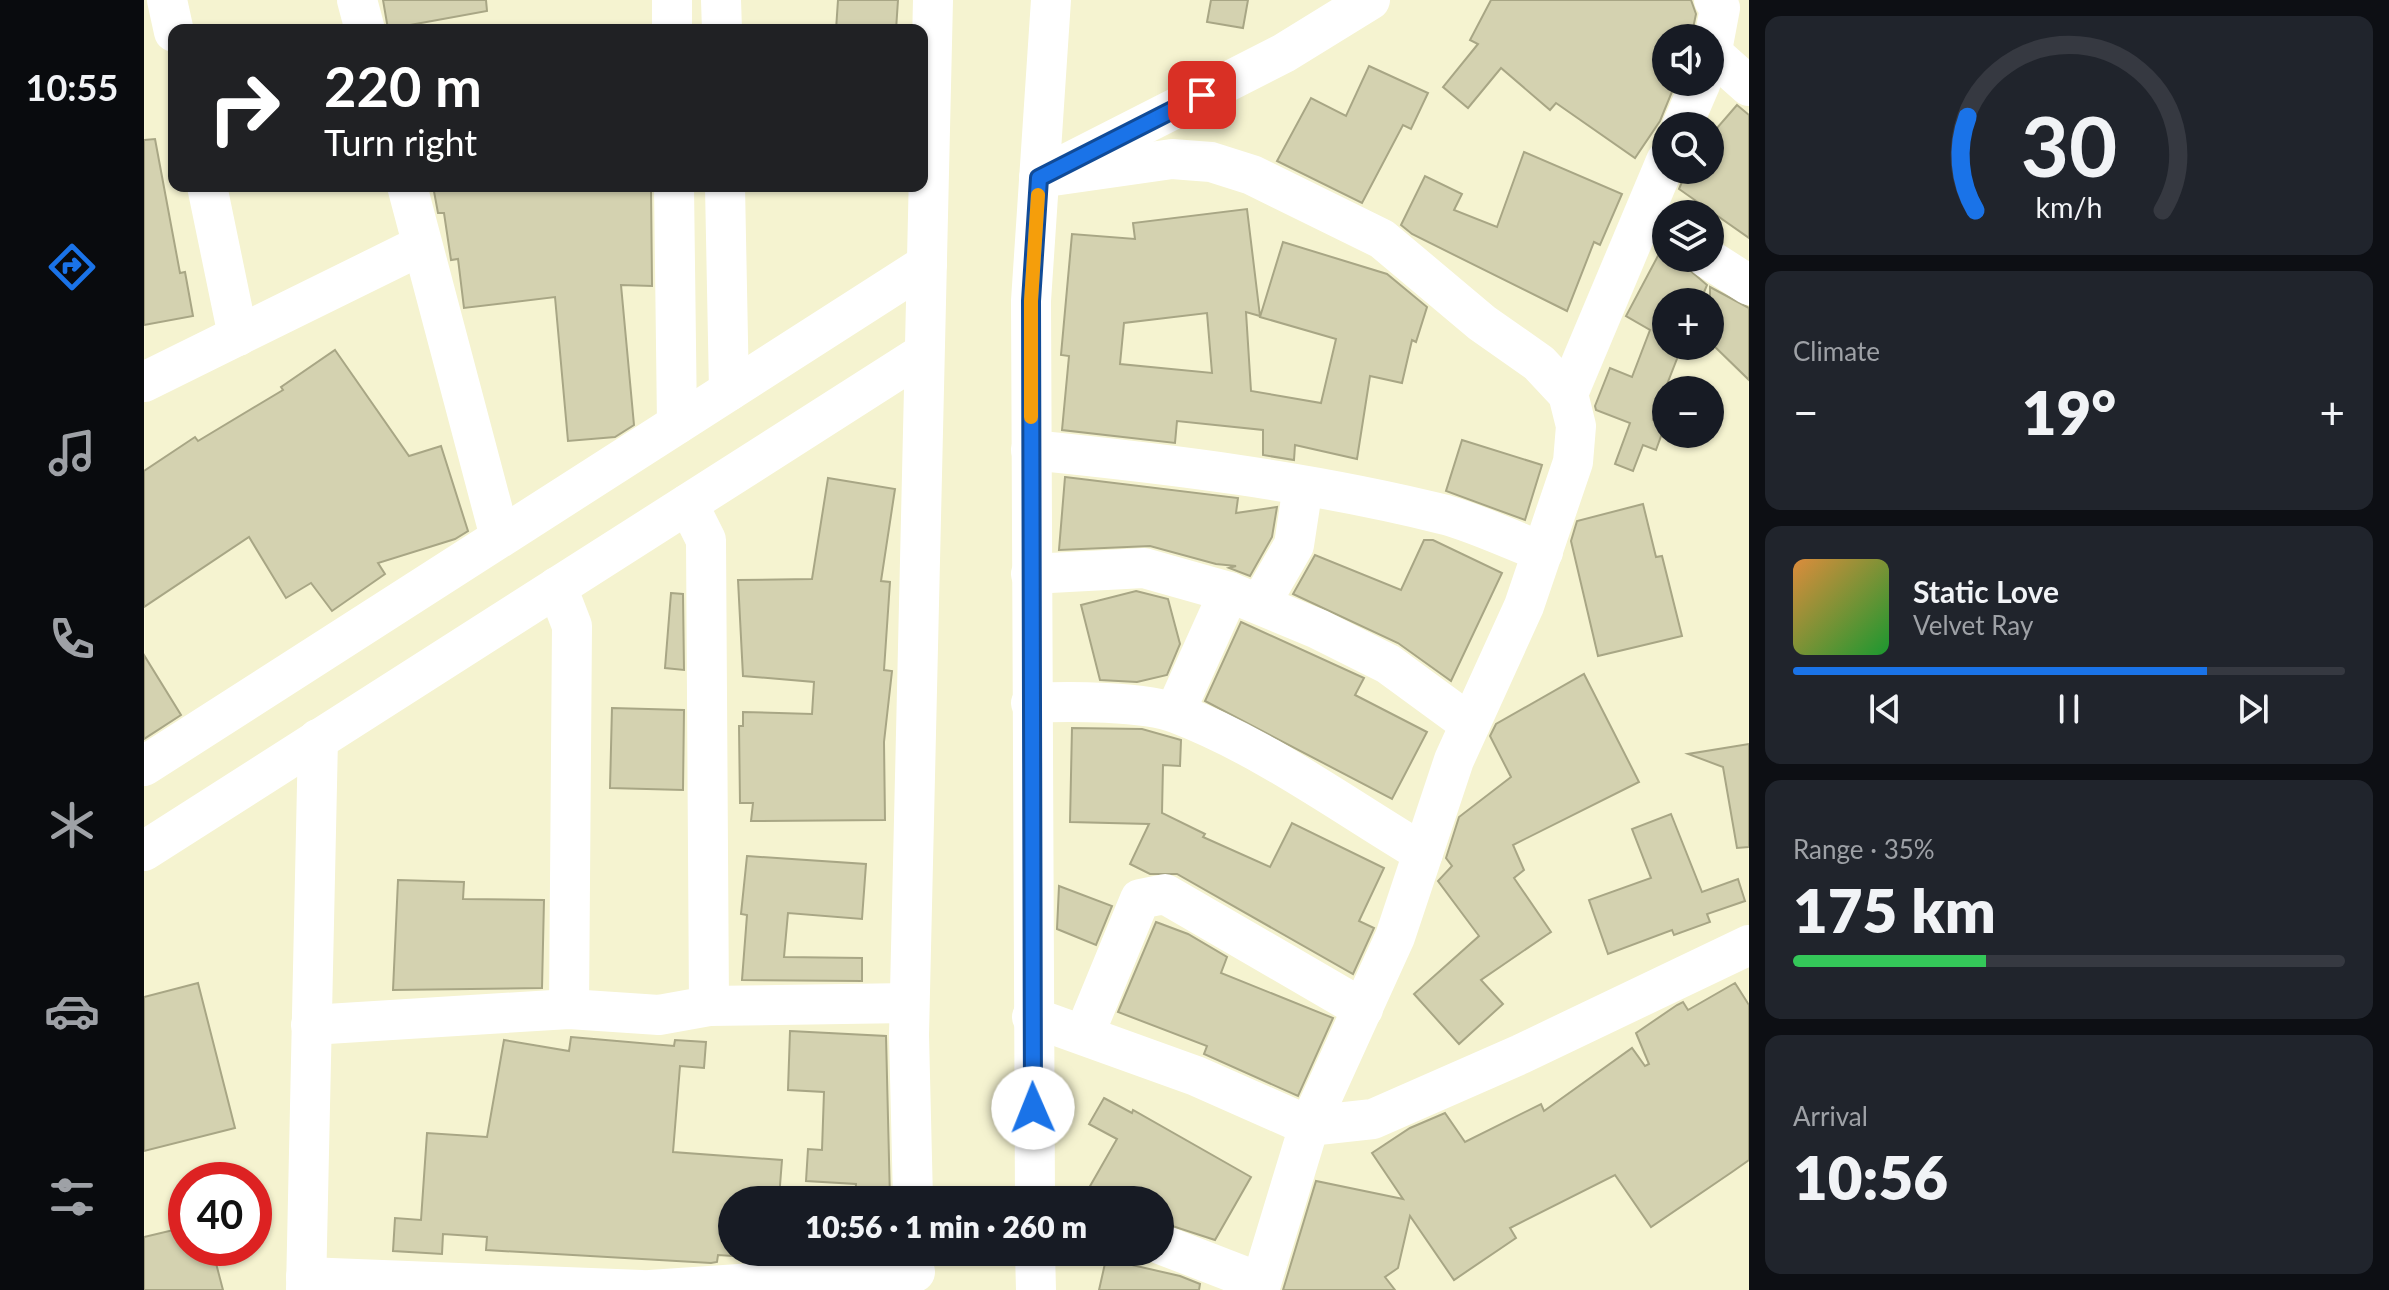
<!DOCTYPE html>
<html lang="en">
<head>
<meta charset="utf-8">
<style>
	body { margin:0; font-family:Lato,sans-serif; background:#20242c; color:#f1f3f6; height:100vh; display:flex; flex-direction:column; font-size:30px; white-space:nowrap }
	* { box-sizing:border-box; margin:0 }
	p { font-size:26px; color:#9ea1a6 }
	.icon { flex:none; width:44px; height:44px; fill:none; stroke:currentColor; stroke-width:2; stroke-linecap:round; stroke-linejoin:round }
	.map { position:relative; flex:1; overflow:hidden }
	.sheet { display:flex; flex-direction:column; gap:16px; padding:16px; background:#0d0f14; width:640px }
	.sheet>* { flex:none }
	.top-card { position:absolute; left:24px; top:24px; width:760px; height:168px; border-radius:16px; box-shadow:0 2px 6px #0004; background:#202124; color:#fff; overflow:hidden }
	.tools { position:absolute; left:1508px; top:24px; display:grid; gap:16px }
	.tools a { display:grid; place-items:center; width:72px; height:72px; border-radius:50%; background:#171b24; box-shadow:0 2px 6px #0004; font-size:40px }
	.speed { position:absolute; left:24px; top:1162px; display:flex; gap:16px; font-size:40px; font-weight:700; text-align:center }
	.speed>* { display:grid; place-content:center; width:104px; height:104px; border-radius:50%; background:#171b24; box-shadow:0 2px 6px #0004; line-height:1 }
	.speed .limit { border:12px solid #d22; background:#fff; color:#111 }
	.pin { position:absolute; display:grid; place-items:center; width:68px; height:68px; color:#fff; margin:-34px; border-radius:16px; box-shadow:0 4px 12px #0006 }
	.me { position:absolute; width:88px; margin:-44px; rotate:359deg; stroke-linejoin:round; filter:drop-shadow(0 0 6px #0008) }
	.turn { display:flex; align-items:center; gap:28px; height:168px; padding:0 24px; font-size:36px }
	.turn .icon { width:104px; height:104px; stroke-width:2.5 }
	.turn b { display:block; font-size:56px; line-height:68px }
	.big { font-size:60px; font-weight:800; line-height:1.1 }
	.sheet .tile { flex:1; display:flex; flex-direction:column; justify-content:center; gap:12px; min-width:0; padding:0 28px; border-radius:16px; background:#20242c }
	.sheet .dial { align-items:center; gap:0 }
	.dial svg { height:208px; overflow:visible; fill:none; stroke:#363941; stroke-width:7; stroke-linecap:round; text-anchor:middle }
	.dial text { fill:#f1f3f6; stroke:none }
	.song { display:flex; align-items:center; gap:24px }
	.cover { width:96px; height:96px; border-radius:12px; background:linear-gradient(135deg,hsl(30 70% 55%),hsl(130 70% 35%)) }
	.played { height:8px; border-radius:4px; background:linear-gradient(90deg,#1a73e8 75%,#363941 75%) }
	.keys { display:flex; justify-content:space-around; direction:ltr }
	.heat { display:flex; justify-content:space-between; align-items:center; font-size:44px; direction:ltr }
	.charge { height:12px; border-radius:6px; background:linear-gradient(90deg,#34c759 35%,#363941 0) }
	.trip { position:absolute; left:574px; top:1186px; width:456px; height:80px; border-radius:40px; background:#171b24; box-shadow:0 2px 6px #0004; font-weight:800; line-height:80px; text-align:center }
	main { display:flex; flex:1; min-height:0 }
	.tab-bar { display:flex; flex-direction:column; width:144px; justify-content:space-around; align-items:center; background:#090b0e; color:#9ea1a6 }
	.tab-bar .icon { width:56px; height:56px }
	.tab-bar .current { color:#1a73e8 }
	.tab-bar b { font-size:36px; color:#f1f3f6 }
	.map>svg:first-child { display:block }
	.building { fill:#d4d2b0; stroke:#a8a685; stroke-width:2; fill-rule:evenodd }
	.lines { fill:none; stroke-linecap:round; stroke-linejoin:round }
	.minor { stroke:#fff; stroke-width:40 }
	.route-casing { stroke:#114b97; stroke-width:20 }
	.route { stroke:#1a73e8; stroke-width:14 }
	.slow { stroke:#f59e0b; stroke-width:14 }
</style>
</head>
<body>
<main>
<nav class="tab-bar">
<b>10:55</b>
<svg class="icon current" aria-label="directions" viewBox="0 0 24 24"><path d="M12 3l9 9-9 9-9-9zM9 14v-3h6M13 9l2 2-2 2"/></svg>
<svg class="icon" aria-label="music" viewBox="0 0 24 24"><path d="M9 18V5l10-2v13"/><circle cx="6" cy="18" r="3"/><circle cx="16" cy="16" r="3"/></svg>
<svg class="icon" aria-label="phone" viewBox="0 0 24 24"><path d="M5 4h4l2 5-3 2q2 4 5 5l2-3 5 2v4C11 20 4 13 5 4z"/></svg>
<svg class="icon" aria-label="climate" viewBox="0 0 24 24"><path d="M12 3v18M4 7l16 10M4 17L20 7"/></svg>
<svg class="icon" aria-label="car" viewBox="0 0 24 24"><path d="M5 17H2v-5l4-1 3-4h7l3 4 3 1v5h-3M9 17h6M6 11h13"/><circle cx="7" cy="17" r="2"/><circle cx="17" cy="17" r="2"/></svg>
<svg class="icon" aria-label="filters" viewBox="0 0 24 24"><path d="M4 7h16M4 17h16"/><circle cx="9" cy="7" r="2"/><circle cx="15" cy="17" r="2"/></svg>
</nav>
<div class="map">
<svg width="1605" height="1290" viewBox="0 0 1605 1290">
	<rect width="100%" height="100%" fill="#f5f3d0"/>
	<g class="building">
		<polygon points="239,0 342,0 343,11 244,29"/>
		<polygon points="694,0 754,0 752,30 692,30"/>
		<polygon points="1067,0 1104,0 1099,28 1063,22"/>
		<polygon points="1347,0 1547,0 1552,14 1547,38 1522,38 1522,82 1532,82 1516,121 1491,158 1412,103 1406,110 1357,68 1324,108 1299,87 1334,44 1326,40"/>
		<polygon points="1225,66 1284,93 1267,129 1259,125 1218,203 1133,161 1167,98 1202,116"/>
		<polygon points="1593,105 1605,115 1605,238 1535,189 1543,170 1566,170 1566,136"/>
		<polygon points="11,139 36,273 41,272 49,316 0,325 0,140"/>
		<polygon points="1380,152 1478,194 1456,245 1450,242 1423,311 1268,234 1257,225 1281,176 1318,194 1310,210 1353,227"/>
		<polygon points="289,186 507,186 508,286 477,285 490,425 471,437 424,441 411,297 320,308 314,259 307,260 300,213 294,213"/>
		<path d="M 1103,209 L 1116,316 L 1102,312 L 1107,391 L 1177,403 L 1192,339 L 1116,317 L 1139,242 L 1243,274 L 1283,307 L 1272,342 L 1268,340 L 1258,383 L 1226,376 L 1213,459 L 1151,445 L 1150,460 L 1119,455 L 1119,430 L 1033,421 L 1031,443 L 918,430 L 925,356 L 917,355 L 928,234 L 991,239 L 989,223 ZM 1063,313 L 1068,373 L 976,364 L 980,323 Z"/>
		<polygon points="1516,252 1542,267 1563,285 1556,302 1522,302 1522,346 1538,346 1509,420 1521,425 1512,450 1499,445 1489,471 1471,464 1486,423 1452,410 1451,406 1466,368 1488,377 1506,330 1482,316"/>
		<polygon points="1566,287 1605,308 1605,380 1566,342"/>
		<polygon points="191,350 265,456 297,446 324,531 311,539 234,563 241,574 188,611 167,583 142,598 105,537 0,607 0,471 51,437 54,441 139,390 137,387"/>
		<polygon points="1318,440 1398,465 1381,520 1302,491"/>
		<polygon points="921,477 1094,498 1092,513 1133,507 1128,537 1106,576 1085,568 1092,566 1072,564 1006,546 915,550"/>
		<polygon points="684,478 751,489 737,581 746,582 740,670 748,671 740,742 741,820 607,821 609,803 596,803 595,726 599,726 599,712 668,714 670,682 599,676 594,580 668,579"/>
		<polygon points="1499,504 1512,557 1518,556 1538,636 1454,656 1427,541 1433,521"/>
		<polygon points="1280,540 1289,540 1358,573 1307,681 1254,643 1149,594 1171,555 1257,590"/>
		<polygon points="992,591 1024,599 1036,644 1023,675 993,682 956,680 937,605"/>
		<polygon points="527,593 539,594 540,670 521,668"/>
		<polygon points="1097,622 1220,678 1211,695 1283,732 1248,799 1061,701"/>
		<polygon points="0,655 37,715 0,739"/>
		<polygon points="1440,674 1495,782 1369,845 1380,870 1370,878 1407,932 1337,980 1359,1004 1315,1044 1270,994 1335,936 1294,881 1308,866 1302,858 1315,817 1367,777 1346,736 1352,724"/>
		<polygon points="468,708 540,710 539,790 466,788"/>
		<polygon points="928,728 998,729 1037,740 1036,766 1019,765 1018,813 1061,834 1059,837 1126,867 1148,823 1240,868 1215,921 1230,928 1209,974 1033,874 1006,874 986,864 1005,824 926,822"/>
		<polygon points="1605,744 1605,847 1593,848 1579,767 1544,754"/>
		<polygon points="1527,814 1558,892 1594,879 1601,901 1563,914 1566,922 1530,935 1528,930 1464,954 1445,900 1507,878 1488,829"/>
		<polygon points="603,856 722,864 718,919 644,913 640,957 718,958 718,981 598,980 603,915 597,914"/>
		<polygon points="254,880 320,882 319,899 400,900 398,988 249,990"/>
		<polygon points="915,886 968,906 952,945 913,929"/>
		<polygon points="1012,922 1044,934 1083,957 1077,973 1189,1018 1154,1096 1060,1054 1063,1046 974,1012"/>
		<polygon points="54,983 91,1128 0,1151 0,997"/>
		<polygon points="1591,983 1605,1005 1605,1160 1588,1172 1507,1227 1471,1175 1366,1228 1372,1238 1310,1280 1266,1216 1254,1268 1241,1277 1251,1290 1139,1290 1172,1181 1259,1199 1228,1153 1266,1128 1301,1113 1321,1142 1397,1104 1400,1111 1488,1048 1501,1066 1505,1064 1492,1033 1533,1005 1539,1002 1544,1010"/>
		<polygon points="646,1031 742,1036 746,1200 711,1200 712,1184 662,1181 664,1149 678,1150 680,1092 644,1090"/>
		<polygon points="427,1037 530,1046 531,1040 562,1042 560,1068 536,1066 529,1152 638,1160 635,1198 588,1200 588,1256 574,1255 573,1262 567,1263 342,1250 343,1237 299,1234 298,1254 249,1251 251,1218 277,1220 283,1133 343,1137 360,1040 425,1051"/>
		<polygon points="960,1098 988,1113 989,1110 1107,1177 1071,1240 1016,1222 1016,1200 965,1200 945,1188 973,1139 945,1124"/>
		<polygon points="42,1227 42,1248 68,1248 79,1290 0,1290 0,1237"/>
		<polygon points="962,1259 1036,1276 1056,1284 1055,1290 955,1290"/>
	</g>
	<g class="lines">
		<g class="minor">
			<polyline points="23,0 30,32"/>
			<polyline points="213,0 221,30"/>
			<polyline points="528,0 528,30"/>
			<polyline points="577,0 578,30"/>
			<polyline points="1569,54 1605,86"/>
			<polyline points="1566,61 1576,8 1570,0"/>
			<polyline points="1538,126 1557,82"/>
			<polyline points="924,163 1140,53 1226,0"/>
			<polyline points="895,178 1028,159 1067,162 1108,175 1238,239 1338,323 1395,363 1424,394 1432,426 1429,462 1380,606 1310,760 1251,937 1165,1126 1115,1290"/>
			<polyline points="63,186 94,336"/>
			<polyline points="263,186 356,537"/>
			<polyline points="530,186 533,424"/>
			<polyline points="581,186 585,391"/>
			<polyline points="1563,258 1605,285"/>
			<polyline points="0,382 278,245"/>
			<polyline points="1424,394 1522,161"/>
			<path d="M 887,450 C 1026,464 1166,481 1302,515 C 1334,524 1367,540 1399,552"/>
			<polyline points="544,504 562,540 565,1006"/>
			<polyline points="887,574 1000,568 1085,592 1174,629 1244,664 1326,724"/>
			<polyline points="413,587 428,626 425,1009"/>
			<polyline points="1116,604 1150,545 1159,486"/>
			<path d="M 887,703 C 923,701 1002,701 1034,714 C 1120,747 1200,806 1279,853"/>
			<polyline points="1031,712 1085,592"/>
			<polyline points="0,766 783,264"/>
			<polyline points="0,851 780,353"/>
			<polyline points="888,1017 1052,1076 1165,1126 1229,1119 1377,1054 1605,945"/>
			<polyline points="167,1025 425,1009 515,1015 565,1006 765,1003"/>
			<polyline points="940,1035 996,899 1021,894 1219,1009"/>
			<polyline points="769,1200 765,1035 789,0"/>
			<polyline points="891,1200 887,301 907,0"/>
			<polyline points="1016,1244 1117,1283"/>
			<polyline points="891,1252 892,1290"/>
			<polyline points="162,1277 498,1290"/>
			<polyline points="162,1290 174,739"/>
			<polyline points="506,1290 771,1272"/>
		</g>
	</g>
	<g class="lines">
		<g class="route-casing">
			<polyline id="route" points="889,1108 887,301 895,178 1058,95"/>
		</g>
		<use href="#route" class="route"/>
		<polyline class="slow" points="887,417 887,301 894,195"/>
	</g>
</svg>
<div class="tools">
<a><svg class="icon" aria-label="sound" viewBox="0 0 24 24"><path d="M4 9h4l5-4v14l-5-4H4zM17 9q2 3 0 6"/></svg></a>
<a><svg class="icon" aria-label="search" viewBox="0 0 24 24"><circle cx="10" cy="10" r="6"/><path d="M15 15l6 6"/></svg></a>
<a><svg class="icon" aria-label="layers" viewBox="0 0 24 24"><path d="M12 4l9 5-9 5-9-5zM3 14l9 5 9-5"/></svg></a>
<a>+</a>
<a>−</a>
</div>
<div class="speed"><div class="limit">40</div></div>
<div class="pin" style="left:1058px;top:95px;background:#d93025"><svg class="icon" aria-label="arrive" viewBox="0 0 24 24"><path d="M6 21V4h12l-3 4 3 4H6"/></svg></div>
<svg class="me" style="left:889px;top:1108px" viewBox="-20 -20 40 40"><circle r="19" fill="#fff"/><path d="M0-13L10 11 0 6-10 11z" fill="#1a73e8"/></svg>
<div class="trip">10:56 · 1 min · 260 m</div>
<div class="top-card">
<div class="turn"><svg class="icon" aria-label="right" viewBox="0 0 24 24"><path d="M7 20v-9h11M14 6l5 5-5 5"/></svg><div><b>220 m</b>Turn right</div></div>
</div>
</div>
<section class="sheet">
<div class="tile dial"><svg viewBox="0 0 100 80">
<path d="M14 69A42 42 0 1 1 86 69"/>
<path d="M14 69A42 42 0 0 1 11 33" stroke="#1a73e8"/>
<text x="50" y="56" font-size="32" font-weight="700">30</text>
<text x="50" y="72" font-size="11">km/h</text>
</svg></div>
<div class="tile"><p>Climate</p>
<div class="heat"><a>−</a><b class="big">19°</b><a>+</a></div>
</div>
<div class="tile">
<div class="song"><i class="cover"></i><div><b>Static Love</b><p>Velvet Ray</p></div></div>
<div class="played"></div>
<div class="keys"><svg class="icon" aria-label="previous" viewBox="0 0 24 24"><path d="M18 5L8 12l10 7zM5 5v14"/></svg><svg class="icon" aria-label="pause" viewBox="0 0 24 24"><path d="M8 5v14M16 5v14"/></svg><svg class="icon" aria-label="next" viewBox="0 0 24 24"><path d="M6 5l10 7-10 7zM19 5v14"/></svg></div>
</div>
<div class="tile"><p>Range · 35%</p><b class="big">175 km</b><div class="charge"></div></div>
<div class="tile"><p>Arrival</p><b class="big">10:56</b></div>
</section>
</main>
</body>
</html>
